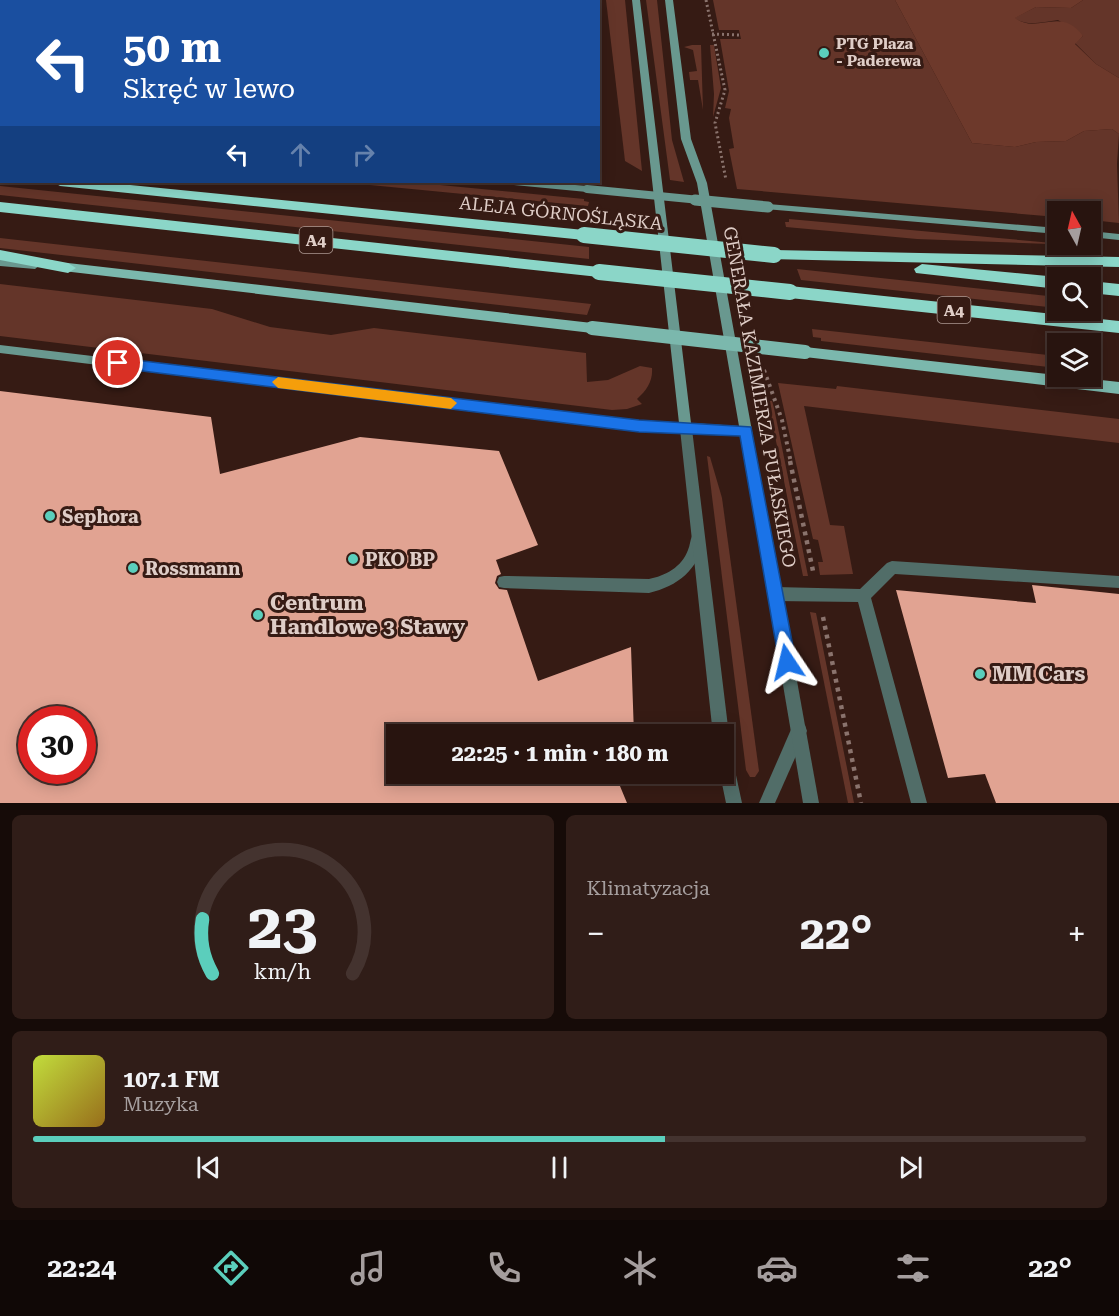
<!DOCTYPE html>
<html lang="pl">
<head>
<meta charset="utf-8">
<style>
	body { margin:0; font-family:"Roboto Serif",serif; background:#301d18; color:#f1f3f6; height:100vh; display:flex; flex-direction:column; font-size:22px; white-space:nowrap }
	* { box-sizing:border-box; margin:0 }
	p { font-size:20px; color:#a59e9e }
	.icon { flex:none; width:33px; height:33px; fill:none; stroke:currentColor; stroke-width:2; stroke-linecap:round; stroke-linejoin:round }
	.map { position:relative; height:803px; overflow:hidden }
	.details { display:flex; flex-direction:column; gap:12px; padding:12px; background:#160b08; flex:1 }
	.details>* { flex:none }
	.hud { position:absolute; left:0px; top:0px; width:600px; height:183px; box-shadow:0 3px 15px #0003,0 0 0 2px #44332f; background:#1a4fa0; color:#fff; overflow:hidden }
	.needle { width:39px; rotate:352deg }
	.fabs { position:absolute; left:1047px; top:201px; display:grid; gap:12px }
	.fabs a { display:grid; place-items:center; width:54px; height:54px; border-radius:0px; background:#28140f; box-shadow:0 3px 15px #0003,0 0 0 2px #44332f; font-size:30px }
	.speed { position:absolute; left:18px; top:706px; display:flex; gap:12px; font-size:30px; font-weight:700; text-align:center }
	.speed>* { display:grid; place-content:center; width:78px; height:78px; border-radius:50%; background:#28140f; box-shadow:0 3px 15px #0003,0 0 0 2px #44332f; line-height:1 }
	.speed .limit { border:9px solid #d22; background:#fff; color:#111 }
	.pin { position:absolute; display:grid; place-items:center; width:51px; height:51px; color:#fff; margin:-26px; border:3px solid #fff; border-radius:50%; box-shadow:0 2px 6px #0007 }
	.me { position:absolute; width:66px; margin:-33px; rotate:350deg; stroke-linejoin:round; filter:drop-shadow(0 0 4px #0008) }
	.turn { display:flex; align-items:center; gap:21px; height:126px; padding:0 24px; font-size:27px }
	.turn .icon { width:78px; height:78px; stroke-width:2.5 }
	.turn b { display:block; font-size:42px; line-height:51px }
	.lanes { display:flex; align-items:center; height:57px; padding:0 24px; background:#0003; justify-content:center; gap:30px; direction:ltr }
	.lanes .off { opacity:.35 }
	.big { font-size:45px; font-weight:700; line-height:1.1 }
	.details .tile { flex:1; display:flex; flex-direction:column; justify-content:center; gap:9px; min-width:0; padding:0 21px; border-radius:9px; background:#301d18 }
	.details .dial { align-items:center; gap:0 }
	.dial svg { height:156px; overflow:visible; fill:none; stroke:#44332f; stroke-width:7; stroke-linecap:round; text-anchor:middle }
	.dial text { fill:#f1f3f6; stroke:none }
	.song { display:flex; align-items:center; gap:18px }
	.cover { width:72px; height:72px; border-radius:9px; background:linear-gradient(135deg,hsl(70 70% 55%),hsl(40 70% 35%)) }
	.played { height:6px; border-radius:3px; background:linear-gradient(90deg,#5bcebc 60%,#44332f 60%) }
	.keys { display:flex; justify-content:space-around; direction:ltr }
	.heat { display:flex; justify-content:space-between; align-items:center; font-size:33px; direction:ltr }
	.details .tiles { flex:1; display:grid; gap:12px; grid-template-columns:1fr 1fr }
	.tile:last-child { grid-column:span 2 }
	.trip { position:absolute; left:386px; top:724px; width:348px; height:60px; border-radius:0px; background:#28140f; box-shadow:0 3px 15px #0003,0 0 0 2px #44332f; font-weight:700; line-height:60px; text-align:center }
	.tab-bar { display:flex; height:96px; justify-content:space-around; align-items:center; background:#100806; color:#a59e9e }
	.tab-bar .icon { width:42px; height:42px }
	.tab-bar .selected { color:#5bcebc }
	.tab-bar b { font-size:27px; color:#f1f3f6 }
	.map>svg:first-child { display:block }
	.green { fill:#643529 }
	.forest { fill:#6d392b }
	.building { fill:#e1a392; fill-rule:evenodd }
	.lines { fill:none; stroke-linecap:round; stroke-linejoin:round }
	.path-far2 { stroke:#8a736d; stroke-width:3; stroke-dasharray:2 3; stroke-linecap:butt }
	.path-far1 { stroke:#8a736d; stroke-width:4; stroke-dasharray:3 4.5; stroke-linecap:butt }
	.path { stroke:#8a736d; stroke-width:4.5; stroke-dasharray:4 5; stroke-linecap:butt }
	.lane { fill:#516d68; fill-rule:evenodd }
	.street { fill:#516d68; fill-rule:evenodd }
	.secondary { fill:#69988f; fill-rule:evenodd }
	.primary { fill:#7bb8ad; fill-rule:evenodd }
	.highway { fill:#8bd6c8; fill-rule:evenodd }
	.secondary-bridge-far1 { stroke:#69988f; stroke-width:8 }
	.secondary-bridge { stroke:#69988f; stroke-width:11 }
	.primary-bridge { stroke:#7bb8ad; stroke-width:14 }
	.highway-bridge { stroke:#8bd6c8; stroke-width:16 }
	.route { fill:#1a73e8; stroke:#114b97; stroke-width:1.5 }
	.slow { fill:#f59e0b }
	.poi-dot { fill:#5bcebc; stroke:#361b14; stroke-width:2 }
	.labels { text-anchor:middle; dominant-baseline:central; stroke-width:6; stroke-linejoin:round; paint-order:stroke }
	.far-poi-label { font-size:15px; font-weight:bold; fill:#dfcdc7; stroke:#361b14; text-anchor:start }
	.shield { fill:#361b14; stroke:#ac9891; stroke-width:1.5 }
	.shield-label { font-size:16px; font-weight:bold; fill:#dfcdc7 }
	.street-label { font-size:18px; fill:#dfcdc7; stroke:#361b14 }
	.poi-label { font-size:18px; font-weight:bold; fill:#dfcdc7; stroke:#361b14; text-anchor:start }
	.near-poi-label { font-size:21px; font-weight:bold; fill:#dfcdc7; stroke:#361b14; text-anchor:start }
</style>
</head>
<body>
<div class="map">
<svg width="1119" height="803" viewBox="0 0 1119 803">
	<rect width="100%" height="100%" fill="#361b14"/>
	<g class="green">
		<polygon points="606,0 625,0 642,171 625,161"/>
		<polygon points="646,0 657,0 672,140 684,182 670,180"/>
		<polygon points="713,0 895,0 972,143 1015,147 1036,142 1066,141 1084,131 1112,129 1119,134 1117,164 1119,223 1091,220 1090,212 1058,212 1057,217 737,189 729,149 734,148 729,118 731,109 725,108 729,91 720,39 741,39 739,30 719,30"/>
		<path d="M 1083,0 L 1119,0 L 1119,78 L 1096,64 L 1075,43 L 1083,36 L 1058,20 C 1043,22 1027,27 1014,18 L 1036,7 L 1071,8 Z"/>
		<polygon points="692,45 701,45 703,110 698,80 690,80 689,72 697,71 693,50 684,47"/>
		<polygon points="710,45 714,45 721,88 713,117 714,94"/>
		<polygon points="339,182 409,182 584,199 584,201 589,202 588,206"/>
		<polygon points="0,186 589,247 589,259 0,195"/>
		<polygon points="789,219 1075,245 917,239 786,227 785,222 789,222"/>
		<polygon points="0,238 591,304 587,315 0,248"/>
		<polygon points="797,269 1057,297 1057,308 801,280"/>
		<path d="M 0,284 L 212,309 L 270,327 L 331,335 L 374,328 L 586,353 L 587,382 L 608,380 L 640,366 L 652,368 C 653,381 647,390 637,399 L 642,404 L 627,409 L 612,410 L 0,336 Z"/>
		<polygon points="812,329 1057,356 1057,368 821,341 821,338 813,337"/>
		<polygon points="778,383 836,389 837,386 1119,419 1119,443 804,406 830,525 844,526 853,574 820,575 818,562 823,562 818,540 813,539"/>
		<polygon points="768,401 772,401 774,408 808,576 803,576"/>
		<polygon points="707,456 710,457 722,498 759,771 755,777 750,777 746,770"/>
		<polygon points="810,612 816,613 854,803 848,803"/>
	</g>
	<path class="forest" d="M 895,0 L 1083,0 L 1071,8 L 1036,7 L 1015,18 C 1037,35 1061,5 1083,36 L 1075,44 L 1096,64 L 1119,78 L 1119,134 L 1112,129 L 1084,131 L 1066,141 L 1036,142 L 1015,147 L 972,143 Z"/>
	<g class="building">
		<path d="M 0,391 L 211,417 L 220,474 L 360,437 L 499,451 L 538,545 L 496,560 L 501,574 L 497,576 L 495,583 L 499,589 L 507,590 L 538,681 L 631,647 L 634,735 L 396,735 L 396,774 L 615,774 L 627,803 L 0,803 ZM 32,720 L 82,720 L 82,771 L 32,771 Z"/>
		<polygon points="1032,585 1119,594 1119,803 996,803 985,774 948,778 896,590 1036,603"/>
	</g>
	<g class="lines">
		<g class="path-far2">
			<polyline points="706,0 725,90 715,123 726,180"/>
			<polyline points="712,34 740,35"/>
		</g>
		<polyline class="path-far1" points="764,370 782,420 791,463"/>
		<g class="path">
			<polyline points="790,461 813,571"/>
			<polyline points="823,617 861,803"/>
		</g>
		<g class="lane">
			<polygon points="14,0 22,0 14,2"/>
			<polygon points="152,0 160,0 152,2"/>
			<polygon points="0,14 2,14 0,19"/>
			<path d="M 697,534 L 702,536 L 704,540 C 698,570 678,586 649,593 L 504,588 L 499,587 L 497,582 L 499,577 L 504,576 L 649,579 C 665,576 682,567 688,550 C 690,545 690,541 692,536 Z"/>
			<polygon points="892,561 1119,576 1119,588 895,574 871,598 927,803 911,803 858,602 775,601 770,599 768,594 770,589 775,587 860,589 887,563"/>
			<polygon points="799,723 805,725 807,731 775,803 759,803 793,725"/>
		</g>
		<g class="street">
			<rect x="0" y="86" width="2" height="6"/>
			<polygon points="686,424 690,425 692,429 729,735 727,741 723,742 723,735 713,735 680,429 682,425"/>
			<polygon points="746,426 750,427 752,431 819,803 803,803 740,431 742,427"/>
			<polygon points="723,744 729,746 731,752 742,803 726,803 720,774 723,774"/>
		</g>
		<g class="secondary">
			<polygon points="208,0 216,0 208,2"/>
			<polygon points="632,0 640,0 691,423 739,426 697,183 681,139 665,0 673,0 691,139 707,183 752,431 750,435 746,436 639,431 0,353 0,345 639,421 679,423"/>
			<polygon points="510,182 540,182 587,186 592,189 587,192 514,185"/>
			<polygon points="768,204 1058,228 1058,234 765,209 763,207"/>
			<polygon points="1090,231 1119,234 1119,240 1090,237"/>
			<polygon points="0,258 35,261 40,265 35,269 0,266"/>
		</g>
		<g class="primary">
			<polygon points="68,263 592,323 599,328 592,333 63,271 61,268 63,265"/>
			<polygon points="805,347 1119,382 1119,394 805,357 798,352"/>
		</g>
		<g class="highway">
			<rect x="0" y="171" width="2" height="8"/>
			<polygon points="53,182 100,182 584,230 592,235 584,240 60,186"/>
			<polygon points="0,202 599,267 607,272 599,277 0,212"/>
			<polygon points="0,250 68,263 76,268 68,273 0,260"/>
			<polygon points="774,250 1119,257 1119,267 769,259 766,255"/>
			<polygon points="922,264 1058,277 1058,289 916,273 914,269"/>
			<polygon points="1090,281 1119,284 1119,296 1090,293"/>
			<polygon points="790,286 1119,321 1119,333 790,298 782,292"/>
		</g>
		<polyline class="secondary-bridge-far1" points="587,189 710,201"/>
		<polyline class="secondary-bridge" points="695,200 768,207"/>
		<polyline class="primary-bridge" points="592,328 805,352"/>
		<g class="highway-bridge">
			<polyline points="584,235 774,255"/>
			<polyline points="599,272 790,292"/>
		</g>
	</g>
	<polygon class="route" points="118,358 639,420 751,427 796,662 793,668 787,671 781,668 779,662 740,436 639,432 118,368 112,363"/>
	<polygon class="slow" points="278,377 451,398 457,403 451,409 278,388 272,382"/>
	<g class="poi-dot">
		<circle cx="824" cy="53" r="6"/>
		<circle cx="50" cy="516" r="6"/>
		<circle cx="353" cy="559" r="6"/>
		<circle cx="133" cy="568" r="6"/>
		<circle cx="258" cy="615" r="6"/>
		<circle cx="980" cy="674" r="6"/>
	</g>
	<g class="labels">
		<g class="far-poi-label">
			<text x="836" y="44">PTG Plaza<tspan x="836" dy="17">- Paderewa</tspan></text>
		</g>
		<g class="shield">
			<rect x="299.5" y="227" width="33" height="26" rx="4.5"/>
			<rect x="937.5" y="297" width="33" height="26" rx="4.5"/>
		</g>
		<g class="shield-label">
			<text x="316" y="240">A4</text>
			<text x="954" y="310">A4</text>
		</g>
		<g class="street-label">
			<text transform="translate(561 213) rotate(6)">ALEJA GÓRNOŚLĄSKA</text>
			<text transform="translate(760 397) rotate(80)">GENERAŁA KAZIMIERZA PUŁASKIEGO</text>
		</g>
		<g class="poi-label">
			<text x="62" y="516">Sephora</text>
			<text x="365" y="559">PKO BP</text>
			<text x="145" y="568">Rossmann</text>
		</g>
		<g class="near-poi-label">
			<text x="270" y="603">Centrum<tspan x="270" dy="24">Handlowe 3 Stawy</tspan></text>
			<text x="992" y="674">MM Cars</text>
		</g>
	</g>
</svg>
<div class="fabs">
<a><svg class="needle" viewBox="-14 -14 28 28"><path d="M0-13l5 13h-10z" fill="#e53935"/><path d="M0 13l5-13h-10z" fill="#a59e9e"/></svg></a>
<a><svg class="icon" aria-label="search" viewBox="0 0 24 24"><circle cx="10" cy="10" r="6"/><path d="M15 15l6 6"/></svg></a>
<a><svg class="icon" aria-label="layers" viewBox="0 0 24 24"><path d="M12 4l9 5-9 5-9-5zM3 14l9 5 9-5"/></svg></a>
</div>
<div class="speed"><div class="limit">30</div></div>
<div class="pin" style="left:118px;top:363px;background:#d93025"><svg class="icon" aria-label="arrive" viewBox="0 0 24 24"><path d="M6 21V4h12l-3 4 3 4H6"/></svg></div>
<svg class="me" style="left:787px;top:662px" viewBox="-20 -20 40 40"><path d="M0-17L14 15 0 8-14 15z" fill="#1a73e8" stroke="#fff" stroke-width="4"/></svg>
<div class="trip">22:25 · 1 min · 180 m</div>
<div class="hud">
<div class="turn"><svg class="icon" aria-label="left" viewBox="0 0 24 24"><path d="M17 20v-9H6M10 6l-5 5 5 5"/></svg><div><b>50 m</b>Skręć w lewo</div></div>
<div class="lanes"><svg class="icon" aria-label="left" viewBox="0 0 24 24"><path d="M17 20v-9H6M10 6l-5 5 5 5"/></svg><svg class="icon off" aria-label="ahead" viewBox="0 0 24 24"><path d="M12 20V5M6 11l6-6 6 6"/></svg><svg class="icon off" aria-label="right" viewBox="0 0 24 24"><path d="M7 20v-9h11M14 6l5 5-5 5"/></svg></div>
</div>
</div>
<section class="details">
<div class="tiles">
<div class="tile dial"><svg viewBox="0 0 100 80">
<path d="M14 69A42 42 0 1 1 86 69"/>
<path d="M14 69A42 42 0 0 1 9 41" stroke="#5bcebc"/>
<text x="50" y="56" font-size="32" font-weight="700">23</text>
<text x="50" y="72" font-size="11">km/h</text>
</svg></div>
<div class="tile"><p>Klimatyzacja</p>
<div class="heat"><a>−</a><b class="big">22°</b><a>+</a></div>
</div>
<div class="tile">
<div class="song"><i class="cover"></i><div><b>107.1 FM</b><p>Muzyka</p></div></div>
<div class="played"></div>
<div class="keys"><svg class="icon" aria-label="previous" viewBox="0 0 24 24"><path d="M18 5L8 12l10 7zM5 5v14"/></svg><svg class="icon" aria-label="pause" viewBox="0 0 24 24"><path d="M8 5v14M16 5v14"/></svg><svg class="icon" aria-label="next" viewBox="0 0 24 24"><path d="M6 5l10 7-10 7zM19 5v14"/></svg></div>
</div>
</div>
</section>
<nav class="tab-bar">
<b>22:24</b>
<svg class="icon selected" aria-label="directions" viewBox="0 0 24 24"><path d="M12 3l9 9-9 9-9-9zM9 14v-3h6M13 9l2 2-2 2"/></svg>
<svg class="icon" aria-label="music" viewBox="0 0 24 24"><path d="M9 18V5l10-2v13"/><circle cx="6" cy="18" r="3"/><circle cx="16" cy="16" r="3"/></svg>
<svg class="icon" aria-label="phone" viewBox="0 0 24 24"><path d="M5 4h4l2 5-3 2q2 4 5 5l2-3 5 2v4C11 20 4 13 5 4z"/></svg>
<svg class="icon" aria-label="climate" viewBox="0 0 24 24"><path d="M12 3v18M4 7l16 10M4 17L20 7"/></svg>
<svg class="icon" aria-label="car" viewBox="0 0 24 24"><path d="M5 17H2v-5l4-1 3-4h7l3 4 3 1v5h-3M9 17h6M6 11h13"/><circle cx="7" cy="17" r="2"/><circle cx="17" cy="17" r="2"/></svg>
<svg class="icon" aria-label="filters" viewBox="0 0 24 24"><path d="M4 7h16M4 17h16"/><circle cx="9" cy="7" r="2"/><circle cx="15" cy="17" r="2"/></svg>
<b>22°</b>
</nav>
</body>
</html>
